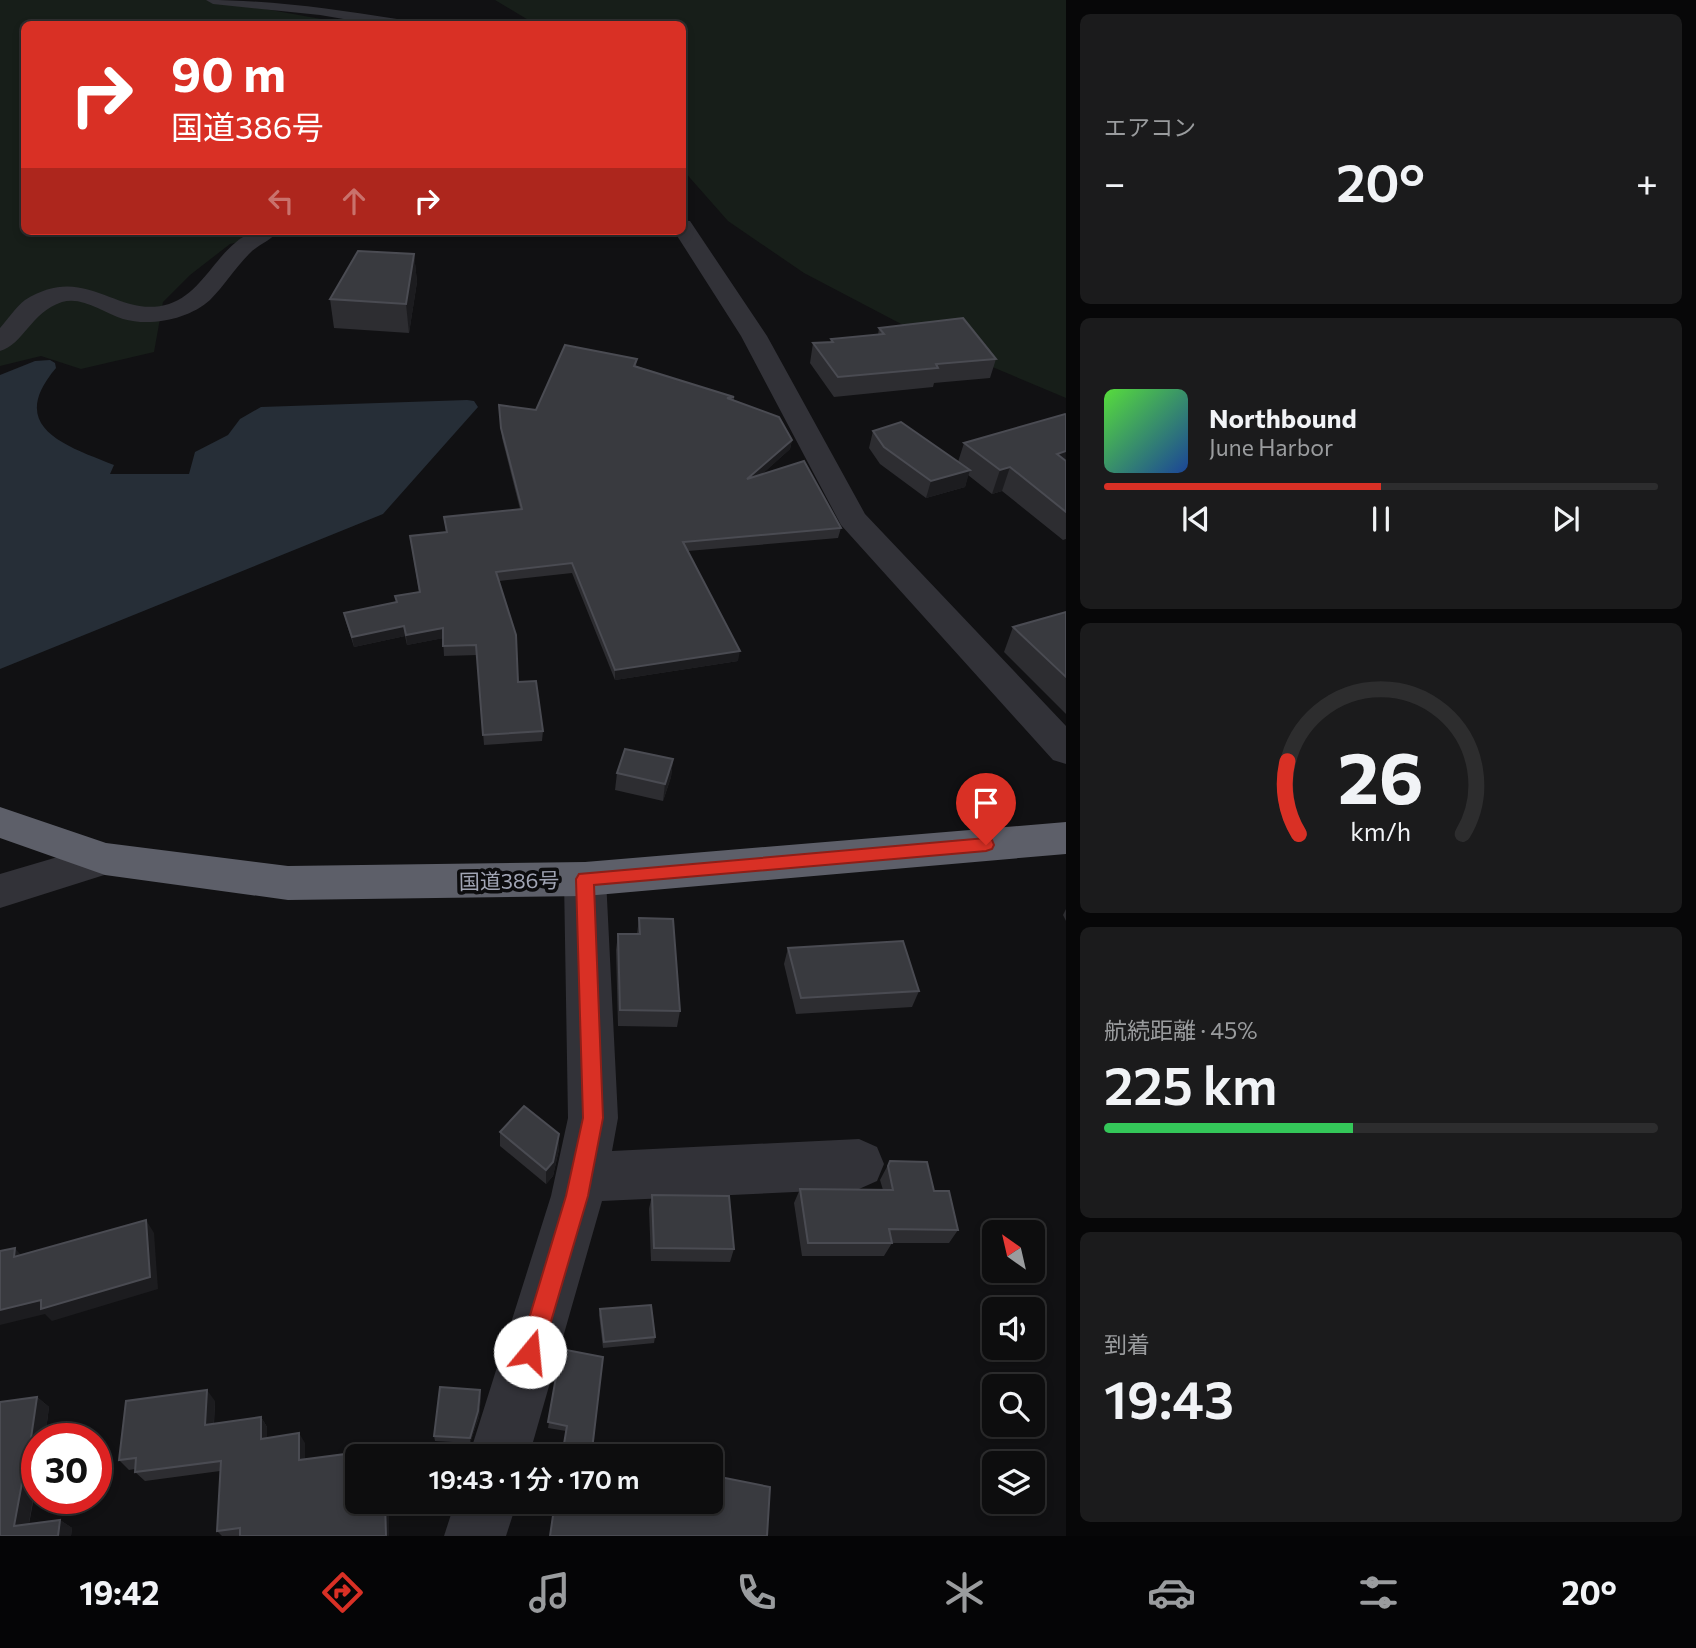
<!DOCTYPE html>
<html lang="ja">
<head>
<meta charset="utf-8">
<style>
	body { margin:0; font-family:Commissioner,"Noto Sans JP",sans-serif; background:#1b1b1c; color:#f1f3f6; height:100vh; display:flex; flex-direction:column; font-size:26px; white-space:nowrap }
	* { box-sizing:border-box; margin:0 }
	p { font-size:23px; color:#9a9c9e }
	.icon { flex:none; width:38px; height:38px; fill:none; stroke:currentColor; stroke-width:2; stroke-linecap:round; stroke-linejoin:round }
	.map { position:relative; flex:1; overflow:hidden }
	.sheet { display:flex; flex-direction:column; gap:14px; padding:14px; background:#070708; width:630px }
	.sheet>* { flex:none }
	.hud { position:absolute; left:21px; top:21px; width:665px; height:214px; border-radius:10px; box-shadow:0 4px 10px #0003,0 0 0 2px #2d2d2e; background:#d93025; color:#fff; overflow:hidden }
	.needle { width:46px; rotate:326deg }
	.tools { position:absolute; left:982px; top:1220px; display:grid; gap:14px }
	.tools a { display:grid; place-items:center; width:63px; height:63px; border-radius:10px; background:#0d0d0e; box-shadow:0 4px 10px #0003,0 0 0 2px #2d2d2e; font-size:35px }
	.speed { position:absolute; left:21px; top:1423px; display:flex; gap:14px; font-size:35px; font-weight:700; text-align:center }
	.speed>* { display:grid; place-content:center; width:91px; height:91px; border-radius:50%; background:#0d0d0e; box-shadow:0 4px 10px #0003,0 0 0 2px #2d2d2e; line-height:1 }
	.speed .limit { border:10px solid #d22; background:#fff; color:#111 }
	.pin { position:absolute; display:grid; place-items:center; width:60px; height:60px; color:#fff; margin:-72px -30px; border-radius:50% 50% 50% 0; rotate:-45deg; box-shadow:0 0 7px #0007 }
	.pin .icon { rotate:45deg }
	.me { position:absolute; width:77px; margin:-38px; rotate:17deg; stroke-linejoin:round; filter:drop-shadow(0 0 5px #0008) }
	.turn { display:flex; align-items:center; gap:24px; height:147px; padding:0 35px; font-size:32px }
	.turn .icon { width:91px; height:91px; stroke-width:2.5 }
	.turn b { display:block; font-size:49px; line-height:60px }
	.lanes { display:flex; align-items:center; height:66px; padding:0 35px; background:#0003; justify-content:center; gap:35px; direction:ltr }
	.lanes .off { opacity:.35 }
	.big { font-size:52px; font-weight:600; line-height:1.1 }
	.sheet .card { flex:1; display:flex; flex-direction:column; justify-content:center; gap:10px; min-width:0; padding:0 24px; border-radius:10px; background:#1b1b1c }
	.sheet .dial { align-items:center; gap:0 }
	.dial svg { height:182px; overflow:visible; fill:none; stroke:#2d2d2e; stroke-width:7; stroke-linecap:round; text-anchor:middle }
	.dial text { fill:#f1f3f6; stroke:none }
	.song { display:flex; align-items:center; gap:21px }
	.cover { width:84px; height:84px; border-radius:10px; background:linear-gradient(135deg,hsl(110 70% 55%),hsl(220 70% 35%)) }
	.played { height:7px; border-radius:4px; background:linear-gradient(90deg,#d93025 50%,#2d2d2e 50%) }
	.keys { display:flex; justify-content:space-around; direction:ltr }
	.heat { display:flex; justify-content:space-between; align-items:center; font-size:38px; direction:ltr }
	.charge { height:10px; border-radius:5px; background:linear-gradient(90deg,#34c759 45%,#2d2d2e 0) }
	.trip { position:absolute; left:345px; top:1444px; width:378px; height:70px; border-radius:10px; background:#0d0d0e; box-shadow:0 4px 10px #0003,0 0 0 2px #2d2d2e; font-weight:600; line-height:70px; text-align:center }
	.dock { display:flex; height:112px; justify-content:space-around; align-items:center; background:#050506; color:#9a9c9e }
	.dock .icon { width:49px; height:49px }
	.dock .on { color:#d93025 }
	.dock b { font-size:32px; color:#f1f3f6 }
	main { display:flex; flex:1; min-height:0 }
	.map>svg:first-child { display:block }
	.green { fill:#171e19 }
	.water { fill:#262e37 }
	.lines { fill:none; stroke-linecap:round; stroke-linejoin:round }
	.minor { fill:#323238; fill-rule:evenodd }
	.highway { fill:#5d5f69; fill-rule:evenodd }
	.wall { fill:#2d2d31 }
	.shaded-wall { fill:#1c1c1f }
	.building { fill:#393a3f; stroke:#4a4b52; stroke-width:2 }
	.route { fill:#d93025; stroke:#8d1f18; stroke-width:2 }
	.labels { text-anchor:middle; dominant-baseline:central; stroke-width:7; stroke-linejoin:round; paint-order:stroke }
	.street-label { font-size:21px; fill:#a1a5b5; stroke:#0c0c0e }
</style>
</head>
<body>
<main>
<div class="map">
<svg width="1066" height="1536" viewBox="0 0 1066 1536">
	<rect width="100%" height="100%" fill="#111113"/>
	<g class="green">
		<polygon points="0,0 215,0 349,24 24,24 24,231 291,231 230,244 190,275 163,302 154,352 81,369 41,356 0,366"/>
		<polygon points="495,0 1066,0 1066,398 945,347 804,273 728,221 683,170 682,24 535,24"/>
	</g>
	<path class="water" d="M 50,360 L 55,363 L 56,368 C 5,428 67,446 114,465 L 110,474 L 189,474 L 195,452 L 228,435 L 240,419 L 261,407 L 467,400 L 474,401 L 478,407 L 383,514 L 0,669 L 0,375 L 35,361 Z"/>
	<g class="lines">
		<g class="minor">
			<path d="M 206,0 C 271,0 333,9 397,19 L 405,24 L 373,24 L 320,15 L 213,4 Z"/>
			<polygon points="682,220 690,221 767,336 865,514 1066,726 1066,764 1053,760 841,525 741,336 674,231 682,231"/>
			<path d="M 252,231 L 278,231 C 271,241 257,245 249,254 C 235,268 224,286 210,300 C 189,319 151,327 123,319 C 104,313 83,296 62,302 C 31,312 23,345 0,351 L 0,328 C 8,319 16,307 25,300 C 86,261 117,320 169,304 C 199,294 212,262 235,243 C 240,238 247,235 252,231 Z"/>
			<polygon points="105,843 120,848 126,859 120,870 0,908 0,874"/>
			<polygon points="585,862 600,867 606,879 618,1118 612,1151 859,1139 877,1147 884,1164 877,1181 859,1189 602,1201 529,1456 469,1456 551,1196 568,1118 564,879 570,867"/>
			<polygon points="455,1502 517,1502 506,1536 444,1536"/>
		</g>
		<polygon class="highway" points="0,807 106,843 288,866 585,862 1066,822 1066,854 585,896 288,900 105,875 0,838"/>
	</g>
	<g class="wall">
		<polygon points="414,254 417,282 409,333 334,328 330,299"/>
		<polygon points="879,328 996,359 990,378 934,383 933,387 834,397 810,363 813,343 830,342 831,339 878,335"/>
		<polygon points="637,359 636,366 734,397 734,400 792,440 790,449 762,474 841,528 838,538 688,551 738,661 615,680 572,573 499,581 518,682 543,731 542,741 484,745 477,655 444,656 443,638 407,645 405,636 354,647 346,622 344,613 396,602 395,596 419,592 410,536 446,532 444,517 520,509 502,438 499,405 536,410"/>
		<polygon points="1066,415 1066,539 1063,540 1002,491 992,494 968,475 965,487 926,498 880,464 869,448 873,431 958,462 964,443"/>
		<polygon points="1066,612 1066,714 1004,652 1013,627"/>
		<polygon points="673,759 671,777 663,801 615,790 617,773"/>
		<polygon points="1066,909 1066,921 1063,915"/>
		<polygon points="639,918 680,1011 677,1027 618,1026 616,950 618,934 637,934"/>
		<polygon points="788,948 919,991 912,1007 796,1014 784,964"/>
		<polygon points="500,1132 559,1149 553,1176 546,1184 500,1146"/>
		<polygon points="890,1161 934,1191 958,1230 949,1243 892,1243 884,1256 802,1256 794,1203 800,1189 883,1190 880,1180"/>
		<polygon points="652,1195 734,1249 730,1262 651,1261 649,1209"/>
		<polygon points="600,1309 655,1337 654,1343 603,1348 599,1315"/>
		<polygon points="561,1349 592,1450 562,1456 566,1431 548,1428"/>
		<polygon points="481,1396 479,1417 470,1443 435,1441 434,1436"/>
		<polygon points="37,1397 49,1407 45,1438 37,1438 37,1481 29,1524 60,1520 72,1528 71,1536 0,1536 0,1402"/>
		<polygon points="215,1401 214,1424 261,1417 267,1427 267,1438 305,1443 305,1459 384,1449 387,1456 357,1456 357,1502 389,1502 389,1536 222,1536 217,1531 220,1471 145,1481 135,1472 135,1469 129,1470 119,1460"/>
	</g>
	<g class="shaded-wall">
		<polygon points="414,254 417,282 409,333 406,304"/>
		<polygon points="792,440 790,449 746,489 747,479"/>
		<polygon points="1066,451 1066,472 1057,454"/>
		<polygon points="1010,467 1002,491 992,494 1000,470"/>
		<polygon points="970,470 965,487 926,498 931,481"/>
		<polygon points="404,626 405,636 354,647 352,637"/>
		<polygon points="443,628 444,638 407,645 406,635"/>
		<polygon points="740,651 738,661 615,680 615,670"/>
		<polygon points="673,759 671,777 663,801 665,784"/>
		<polygon points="559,1134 559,1149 553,1176 546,1184 546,1170"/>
		<polygon points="146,1220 154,1233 158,1289 52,1321 45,1314 0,1325 0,1310"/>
		<polygon points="15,1248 26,1261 14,1257"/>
		<polygon points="207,1390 215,1401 213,1435 205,1425"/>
		<polygon points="480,1390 481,1396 479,1417 470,1443 470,1438"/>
		<polygon points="37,1397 49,1407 45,1438 37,1438 37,1479 26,1472"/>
		<polygon points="261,1417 267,1427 267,1449 261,1439"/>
		<polygon points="299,1433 305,1443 305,1470 299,1460"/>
		<polygon points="24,1472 36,1481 27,1534 14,1526"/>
		<polygon points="385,1502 389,1502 389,1536 386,1536"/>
		<polygon points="60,1520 72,1528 71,1536 58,1536"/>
	</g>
	<g class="building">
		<polygon points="358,251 414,254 406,304 330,299"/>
		<polygon points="963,318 996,359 936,364 938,368 838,377 813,343 833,342 831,339 884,334 879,328"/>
		<polygon points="565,345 637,359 634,366 734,397 727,398 779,417 792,440 747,479 804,461 841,528 683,542 740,651 615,670 572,563 496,572 516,635 518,682 536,681 543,731 483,735 476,645 443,646 443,628 406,635 404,626 352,637 344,613 397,602 395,596 420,592 410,536 447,532 444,517 522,509 501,428 499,405 536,410"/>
		<polygon points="1065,414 1066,415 1066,451 1057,454 1066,461 1066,512 1010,467 1000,470 964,443"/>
		<polygon points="901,422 970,470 931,481 884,447 873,431"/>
		<polygon points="1066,612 1066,677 1013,627"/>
		<polygon points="625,749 673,759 665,784 617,773"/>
		<polygon points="639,918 673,919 680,1011 620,1010 618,934 640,934"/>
		<polygon points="903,941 919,991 801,998 788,948"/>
		<polygon points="524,1106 559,1134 553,1162 546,1170 500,1132"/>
		<polygon points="890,1161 927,1162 934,1191 949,1191 958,1230 889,1229 892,1243 808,1243 800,1189 893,1190 888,1166"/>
		<polygon points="652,1195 729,1196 734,1249 654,1248"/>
		<polygon points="146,1220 150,1277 41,1309 41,1300 0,1310 0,1251 15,1248 14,1257"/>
		<polygon points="651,1305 655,1337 604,1342 600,1309"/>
		<polygon points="561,1349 603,1357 592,1450 622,1456 562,1456 567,1426 548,1422"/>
		<polygon points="440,1387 480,1390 478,1411 470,1438 434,1436"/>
		<polygon points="207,1390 205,1425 261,1417 261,1439 299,1433 299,1460 384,1449 384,1456 357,1456 357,1502 385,1502 386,1536 240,1536 240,1528 217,1531 221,1461 135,1472 136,1458 119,1460 126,1401"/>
		<polygon points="37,1397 26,1472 24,1472 14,1526 60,1520 58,1536 0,1536 0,1402"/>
		<polygon points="710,1475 770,1487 767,1536 550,1536 555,1502 710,1502"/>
	</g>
	<polygon class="route" points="986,838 992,840 994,845 992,849 986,851 594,885 603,1118 588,1196 542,1352 539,1361 530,1364 522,1361 519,1352 566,1196 583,1118 576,879 579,874"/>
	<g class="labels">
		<g class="street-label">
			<text transform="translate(509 880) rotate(-1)">国道386号</text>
		</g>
	</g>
</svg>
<div class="tools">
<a><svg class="needle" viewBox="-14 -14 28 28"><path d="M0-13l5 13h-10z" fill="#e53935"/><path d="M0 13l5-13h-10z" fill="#9a9c9e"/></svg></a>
<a><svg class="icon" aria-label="sound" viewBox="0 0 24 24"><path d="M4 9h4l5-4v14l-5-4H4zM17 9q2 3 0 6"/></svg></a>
<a><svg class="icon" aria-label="search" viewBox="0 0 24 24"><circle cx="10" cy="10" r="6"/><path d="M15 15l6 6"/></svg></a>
<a><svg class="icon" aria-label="layers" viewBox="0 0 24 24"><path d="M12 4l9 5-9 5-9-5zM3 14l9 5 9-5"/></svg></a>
</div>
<div class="speed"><div class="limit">30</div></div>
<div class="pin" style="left:986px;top:845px;background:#d93025"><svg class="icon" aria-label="arrive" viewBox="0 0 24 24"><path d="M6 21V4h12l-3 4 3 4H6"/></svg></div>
<svg class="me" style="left:530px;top:1352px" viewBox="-20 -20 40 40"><circle r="19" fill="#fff"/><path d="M0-13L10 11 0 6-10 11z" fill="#d93025"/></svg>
<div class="trip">19:43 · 1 分 · 170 m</div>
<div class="hud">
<div class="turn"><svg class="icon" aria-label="right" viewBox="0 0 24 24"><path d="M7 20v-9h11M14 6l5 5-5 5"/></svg><div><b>90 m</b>国道386号</div></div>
<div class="lanes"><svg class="icon off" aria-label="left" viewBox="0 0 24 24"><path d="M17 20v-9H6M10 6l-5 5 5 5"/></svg><svg class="icon off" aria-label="ahead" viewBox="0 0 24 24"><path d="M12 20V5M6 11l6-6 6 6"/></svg><svg class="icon" aria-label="right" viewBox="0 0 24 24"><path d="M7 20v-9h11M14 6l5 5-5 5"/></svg></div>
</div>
</div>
<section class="sheet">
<div class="card"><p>エアコン</p>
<div class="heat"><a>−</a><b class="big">20°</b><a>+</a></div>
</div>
<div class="card">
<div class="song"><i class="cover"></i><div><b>Northbound</b><p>June Harbor</p></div></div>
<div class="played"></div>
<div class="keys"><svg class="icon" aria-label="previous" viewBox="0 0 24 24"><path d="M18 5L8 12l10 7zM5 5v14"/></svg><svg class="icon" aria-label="pause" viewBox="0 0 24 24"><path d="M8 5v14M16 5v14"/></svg><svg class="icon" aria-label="next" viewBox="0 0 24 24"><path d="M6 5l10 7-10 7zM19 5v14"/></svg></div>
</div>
<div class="card dial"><svg viewBox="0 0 100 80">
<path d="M14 69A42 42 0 1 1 86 69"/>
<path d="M14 69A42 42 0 0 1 9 37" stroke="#d93025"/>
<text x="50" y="56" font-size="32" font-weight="700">26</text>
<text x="50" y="72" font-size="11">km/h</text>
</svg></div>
<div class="card"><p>航続距離 · 45%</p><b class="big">225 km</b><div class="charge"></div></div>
<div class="card"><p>到着</p><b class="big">19:43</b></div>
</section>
</main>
<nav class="dock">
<b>19:42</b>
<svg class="icon on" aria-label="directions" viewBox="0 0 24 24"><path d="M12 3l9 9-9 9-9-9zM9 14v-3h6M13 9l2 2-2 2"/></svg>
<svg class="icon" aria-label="music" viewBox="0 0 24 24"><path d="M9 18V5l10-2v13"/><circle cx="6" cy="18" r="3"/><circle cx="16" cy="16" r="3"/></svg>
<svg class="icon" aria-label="phone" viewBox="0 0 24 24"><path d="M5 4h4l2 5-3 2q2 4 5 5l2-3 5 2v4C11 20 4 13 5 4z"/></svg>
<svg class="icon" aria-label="climate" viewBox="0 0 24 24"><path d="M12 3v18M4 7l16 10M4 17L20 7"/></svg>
<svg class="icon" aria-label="car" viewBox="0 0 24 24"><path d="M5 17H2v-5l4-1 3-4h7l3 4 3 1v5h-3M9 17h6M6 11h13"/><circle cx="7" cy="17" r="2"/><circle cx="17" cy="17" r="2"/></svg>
<svg class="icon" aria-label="filters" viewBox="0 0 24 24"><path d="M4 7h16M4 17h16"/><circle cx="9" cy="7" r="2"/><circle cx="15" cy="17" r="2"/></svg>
<b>20°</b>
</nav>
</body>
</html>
